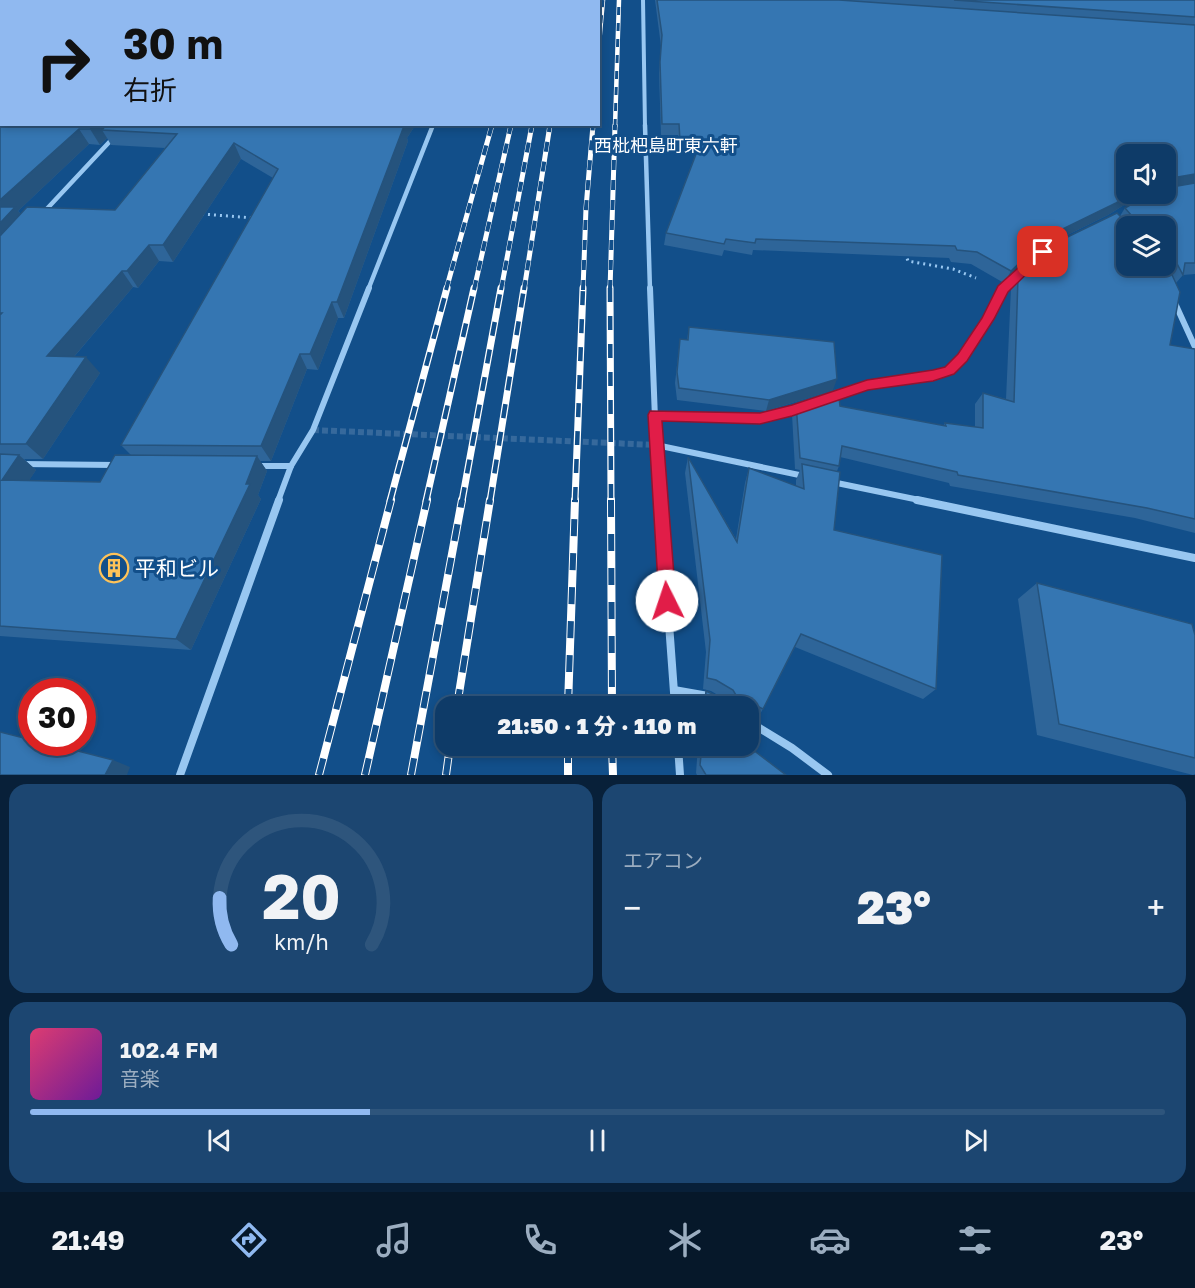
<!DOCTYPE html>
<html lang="ja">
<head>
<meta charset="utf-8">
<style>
	body { margin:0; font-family:"Golos Text","Noto Sans JP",sans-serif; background:#1c4671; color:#f1f3f6; height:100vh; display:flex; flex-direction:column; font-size:22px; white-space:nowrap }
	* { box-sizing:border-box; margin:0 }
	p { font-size:20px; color:#9badc0 }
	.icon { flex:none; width:33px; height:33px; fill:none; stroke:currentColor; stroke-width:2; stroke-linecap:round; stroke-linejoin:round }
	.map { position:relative; height:775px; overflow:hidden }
	.drawer { display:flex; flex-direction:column; gap:9px; padding:9px; background:#082039; flex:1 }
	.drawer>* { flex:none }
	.banner { position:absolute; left:0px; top:0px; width:600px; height:126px; box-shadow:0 3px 9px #0003,0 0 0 2px #2e557c; background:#90b9f0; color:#111; overflow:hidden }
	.controls { position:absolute; left:1116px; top:144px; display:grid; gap:12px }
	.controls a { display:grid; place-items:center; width:60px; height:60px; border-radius:12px; background:#0e3b68; box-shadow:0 3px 9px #0003,0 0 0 2px #2e557c; font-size:30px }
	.speed { position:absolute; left:18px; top:678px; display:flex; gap:12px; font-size:30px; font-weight:700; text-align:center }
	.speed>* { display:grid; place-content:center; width:78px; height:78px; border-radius:50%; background:#0e3b68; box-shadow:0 3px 9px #0003,0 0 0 2px #2e557c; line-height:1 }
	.speed .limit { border:9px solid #d22; background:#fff; color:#111 }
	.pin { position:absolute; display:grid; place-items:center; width:51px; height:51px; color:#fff; margin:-26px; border-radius:12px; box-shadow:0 3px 9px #0006 }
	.me { position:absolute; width:66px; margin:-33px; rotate:356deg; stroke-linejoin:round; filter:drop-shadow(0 0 4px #0008) }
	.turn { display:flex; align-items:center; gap:21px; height:126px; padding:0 24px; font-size:27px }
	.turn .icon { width:78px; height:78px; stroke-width:2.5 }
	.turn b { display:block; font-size:42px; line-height:51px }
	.big { font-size:45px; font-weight:800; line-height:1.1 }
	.drawer .tile { flex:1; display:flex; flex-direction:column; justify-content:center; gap:9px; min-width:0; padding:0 21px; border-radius:18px; background:#1c4671 }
	.drawer .dial { align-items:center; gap:0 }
	.dial svg { height:156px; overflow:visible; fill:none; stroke:#2e557c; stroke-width:7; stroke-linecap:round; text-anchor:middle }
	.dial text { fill:#f1f3f6; stroke:none }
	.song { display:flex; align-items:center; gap:18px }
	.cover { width:72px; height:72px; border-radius:9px; background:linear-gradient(135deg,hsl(340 70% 55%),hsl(280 70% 35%)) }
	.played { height:6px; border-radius:3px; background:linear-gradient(90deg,#90b9f0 30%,#2e557c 30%) }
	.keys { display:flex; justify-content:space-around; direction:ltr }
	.heat { display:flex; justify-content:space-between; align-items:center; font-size:33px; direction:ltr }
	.drawer .tiles { flex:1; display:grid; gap:9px; grid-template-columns:1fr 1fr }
	.tile:last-child { grid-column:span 2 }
	.trip { position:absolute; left:435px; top:696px; width:324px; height:60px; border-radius:18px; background:#0e3b68; box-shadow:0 3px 9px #0003,0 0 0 2px #2e557c; font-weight:800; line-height:60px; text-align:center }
	.dock { display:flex; height:96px; justify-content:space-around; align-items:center; background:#06182a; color:#9badc0 }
	.dock .icon { width:42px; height:42px }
	.dock .current { color:#90b9f0 }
	.dock b { font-size:27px; color:#f1f3f6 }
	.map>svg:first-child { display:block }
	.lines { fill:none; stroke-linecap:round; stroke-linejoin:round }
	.street-tunnel { stroke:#36699c; stroke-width:6; stroke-dasharray:6 3; stroke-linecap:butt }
	.path { stroke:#98c7f1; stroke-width:3; stroke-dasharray:2 4; stroke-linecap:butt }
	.street-far3 { stroke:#98c7f1; stroke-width:4 }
	.street-far2 { stroke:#98c7f1; stroke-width:4.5 }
	.street-far1 { stroke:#98c7f1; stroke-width:6 }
	.street { stroke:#98c7f1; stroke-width:8 }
	.primary { fill:#e2efff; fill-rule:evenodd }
	.rail-far3-casing { stroke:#fff; stroke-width:4.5 }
	.rail-far2-casing { stroke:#fff; stroke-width:5 }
	.rail-far1-casing { stroke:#fff; stroke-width:7 }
	.rail-casing { stroke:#fff; stroke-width:8 }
	.rail-far3 { stroke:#124f8a; stroke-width:3; stroke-dasharray:8; stroke-linecap:butt }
	.rail-far2 { stroke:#124f8a; stroke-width:4; stroke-dasharray:10; stroke-linecap:butt }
	.rail-far1 { stroke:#124f8a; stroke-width:4.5; stroke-dasharray:14; stroke-linecap:butt }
	.rail { stroke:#124f8a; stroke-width:6; stroke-dasharray:17; stroke-linecap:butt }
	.wall { fill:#2e6599; fill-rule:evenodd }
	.shaded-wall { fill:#25537d }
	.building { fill:#3576b2; stroke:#25537d; stroke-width:1.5 }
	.route { fill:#e11d48; stroke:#92132f; stroke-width:1.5 }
	.labels { text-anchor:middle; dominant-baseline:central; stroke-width:6; stroke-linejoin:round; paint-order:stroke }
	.far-quarter-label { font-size:18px; fill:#fff; stroke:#124f8a }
	.near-poi-label { font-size:21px; fill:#fff; stroke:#124f8a; text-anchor:start }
</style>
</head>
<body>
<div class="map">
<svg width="1195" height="775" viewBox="0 0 1195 775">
	<rect width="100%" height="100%" fill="#124f8a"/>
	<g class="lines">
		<polyline class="street-tunnel" points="313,430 656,445"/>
		<g class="path">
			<polyline points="202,214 254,218"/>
			<polyline points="905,253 908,261 953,269 976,278"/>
		</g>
		<g class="street-far3">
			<polyline points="643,0 645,127"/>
			<polyline points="432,127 433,124"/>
		</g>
		<g class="street-far2">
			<polyline points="645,125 650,290"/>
			<polyline points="43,213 114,137"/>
			<polyline points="368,290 433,125"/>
			<polyline points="1003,290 1043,252 1052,247"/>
		</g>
		<g class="street-far1">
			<polyline points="650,288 656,445 804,476"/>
			<polyline points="1174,301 1195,347"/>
			<path d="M 832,396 C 844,392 856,388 868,385 C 888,380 934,380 950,369 C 974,352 989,313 1004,288"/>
			<polyline points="655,415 760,418 799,408"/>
			<polyline points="656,445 660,501"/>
			<polyline points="21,464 116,465"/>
			<polyline points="255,466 291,466"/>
			<polyline points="832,482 924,501"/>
			<polyline points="278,501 291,466 313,430 369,288"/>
		</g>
		<g class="street">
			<polyline points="660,500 675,706"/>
			<polyline points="917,500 1195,558"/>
			<polyline points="674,690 708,696 725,706"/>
			<polyline points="748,721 792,748 828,775"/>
			<polyline points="678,746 680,775"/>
			<polyline points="180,775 279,500"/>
		</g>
		<g class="primary">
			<polygon points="13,0 22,0 21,2"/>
			<polygon points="0,9 2,9 0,14"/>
		</g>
		<g class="rail-far3-casing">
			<g id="rail-far3">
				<polyline points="598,55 603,0"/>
				<polyline points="491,127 492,124"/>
				<polyline points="510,127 511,124"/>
				<polyline points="532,127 532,124"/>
				<polyline points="550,127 550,124"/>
				<polyline points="593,127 593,124"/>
				<polyline points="615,127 619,0"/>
			</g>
		</g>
		<g class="rail-far2-casing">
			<g id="rail-far2">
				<polyline points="446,290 492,125"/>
				<polyline points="474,290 511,125"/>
				<polyline points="501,290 532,125"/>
				<polyline points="524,290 550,125"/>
				<polyline points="583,290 586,208 593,125"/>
				<polyline points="610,290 615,125"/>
			</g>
		</g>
		<g class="rail-far1-casing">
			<g id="rail-far1">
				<polyline points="610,288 611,501"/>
				<polyline points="390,501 447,288"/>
				<polyline points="426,501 474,288"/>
				<polyline points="462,501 501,288"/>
				<polyline points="490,501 524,288"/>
				<polyline points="575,501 583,288"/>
			</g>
		</g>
		<g class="rail-casing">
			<g id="rail">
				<polyline points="611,500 612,706"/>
				<polyline points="457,706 490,500"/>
				<polyline points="568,706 575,500"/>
				<polyline points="568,746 568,775"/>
				<polyline points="612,746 613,775"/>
				<polyline points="319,775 391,500"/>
				<polyline points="365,775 427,500"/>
				<polyline points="411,775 462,500"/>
				<polyline points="446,775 450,746"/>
			</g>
		</g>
		<use href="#rail-far3" class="rail-far3"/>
		<use href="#rail-far2" class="rail-far2"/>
		<use href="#rail-far1" class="rail-far1"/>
		<use href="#rail" class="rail"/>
	</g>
	<g class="wall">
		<path d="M 655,0 L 1195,0 L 1195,274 L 1183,275 L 1176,283 L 1170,345 L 1195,349 L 1195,533 L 1135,518 L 950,486 L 949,483 L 840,457 L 839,466 L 837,471 L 834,530 L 936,689 L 923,699 L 795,647 L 763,709 L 757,719 L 752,717 L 748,738 L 748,706 L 702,706 L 702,701 L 706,691 L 728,701 L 711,691 L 703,689 L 706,652 L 685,473 L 688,457 L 736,539 L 745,483 L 749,468 L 796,486 L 796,480 L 800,470 L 795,469 L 792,414 L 796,403 L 840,406 L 943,426 L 945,423 L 975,427 L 975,404 L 983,393 L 1006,399 L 1011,288 L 1018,277 L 1120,216 L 1125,208 L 1166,194 L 1166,154 L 1126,194 L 1142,194 L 1108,215 L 1041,248 L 1004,283 L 971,264 L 951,262 L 949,258 L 753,250 L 752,255 L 724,250 L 722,256 L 664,245 L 666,233 L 696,153 L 679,152 L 678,135 L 661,135 L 659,73 L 661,46 ZM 1126,226 L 1166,226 L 1166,266 Z"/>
		<path d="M 2,46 L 2,124 L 416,124 L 407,138 L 408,141 L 344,318 L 338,318 L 318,370 L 307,369 L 271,461 L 260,461 L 267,471 L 258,495 L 261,499 L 191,650 L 0,636 L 0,47 ZM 107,138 L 111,145 L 165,148 L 115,210 L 21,214 L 18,211 L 89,144 L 100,145 ZM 241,159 L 273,178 L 121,445 L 131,455 L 100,482 L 29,480 L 36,470 L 24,459 L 43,459 L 100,373 L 74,357 L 133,287 L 138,288 L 159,261 L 173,262 Z"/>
		<polygon points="689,327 833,390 766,411 677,400 675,383 680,339 687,340"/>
		<polygon points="1037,583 1195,635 1195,774 1193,775 1037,735 1018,599"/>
		<polygon points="698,746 748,746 786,775 697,775 696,773"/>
	</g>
	<g class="shaded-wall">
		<polygon points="468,0 480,0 479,2 467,2"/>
		<polygon points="95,124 120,124 102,130 107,138 100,145 90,129"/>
		<polygon points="402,124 416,124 407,138 408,141 344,318 337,302"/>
		<polygon points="79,129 89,144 18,211 28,223 0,253 0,200"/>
		<polygon points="234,143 241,159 173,262 163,245"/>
		<polygon points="1195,174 1195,184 1166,189 1166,179"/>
		<polygon points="1132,194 1142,194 1108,215 1041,248 1004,283 1011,271 1048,236"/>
		<polygon points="149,245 159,261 138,288 127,271"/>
		<polygon points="122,271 133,287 61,372 47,356"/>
		<polygon points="332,302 338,318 318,370 310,354"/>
		<polygon points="300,354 307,369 271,461 261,446"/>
		<polygon points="86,357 100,373 43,459 26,444"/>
		<polygon points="837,379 833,390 766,411 769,400"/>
		<polygon points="19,455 36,470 20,495 2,480"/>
		<polygon points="257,456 267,471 258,495 261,499 191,650 176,639 246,484"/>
		<polygon points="755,705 749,715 748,709"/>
		<polygon points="113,760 130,767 127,775 105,775"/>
	</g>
	<g class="building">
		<polygon points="42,0 468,0 467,2 39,2"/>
		<polygon points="657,0 839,0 1195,25 1195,174 1166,179 1166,154 1126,154 1126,194 1132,194 1116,203 1048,236 1011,271 977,252 957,250 955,246 756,239 755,243 726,239 724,244 666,233 701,141 680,141 679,124 662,124 660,62 662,35"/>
		<polygon points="954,0 1195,0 1195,17"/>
		<polygon points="2,46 2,107 0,106 0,47"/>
		<polygon points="2,114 2,124 95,124 90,129 79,129 0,200 0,115"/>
		<polygon points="107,124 402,124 401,126 404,126 337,302 332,302 310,354 300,354 261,446 121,445 278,169 234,143 163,245 149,245 127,271 122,271 47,356 86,357 26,444 0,444 0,315 2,313 0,313 0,236 27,207 115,210 177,134 102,130"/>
		<polygon points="1195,183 1195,263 1185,263 1183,275 1174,258 1166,251 1166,226 1138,226 1138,223 1125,208 1149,194 1166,194 1166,188"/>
		<polygon points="0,207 15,207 0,223"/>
		<polygon points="1117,213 1130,226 1126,226 1126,266 1166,266 1166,262 1180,292 1170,345 1195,349 1195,519 1147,508 958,475 957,472 842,446 839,466 800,458 796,403 838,389 840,406 946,426 945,423 983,428 983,393 1014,402 1018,277 1053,244"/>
		<polygon points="689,327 834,342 837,379 769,400 679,388 677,372 680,339 688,340"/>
		<polygon points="0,454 19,455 2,480 100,482 115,455 257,456 246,484 250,484 176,639 0,626"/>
		<polygon points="688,457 737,542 749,468 804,489 802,464 840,472 834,530 942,555 936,689 801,634 763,709 755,705 749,709 749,715 757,721 748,738 748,706 705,706 706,691 730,702 734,701 736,695 733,690 716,680 707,678 710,640"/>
		<polygon points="1037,583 1192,624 1195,635 1195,758 1059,724"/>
		<polygon points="0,732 32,740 32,742 43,742 113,760 105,775 0,775"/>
		<polygon points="702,746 748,746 786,775 706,775 700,765"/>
	</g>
	<polygon class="route" points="1043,248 1047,249 1047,254 1008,292 994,319 967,361 954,374 933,381 868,390 792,416 760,424 662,421 676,601 673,607 667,609 661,607 659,601 648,415 650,411 760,413 792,405 867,380 933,370 945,367 958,354 982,318 998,286 1039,249"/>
	<defs>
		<g id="building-ring" transform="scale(1.5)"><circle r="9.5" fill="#124f8a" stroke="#ffc358" stroke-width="1.5"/><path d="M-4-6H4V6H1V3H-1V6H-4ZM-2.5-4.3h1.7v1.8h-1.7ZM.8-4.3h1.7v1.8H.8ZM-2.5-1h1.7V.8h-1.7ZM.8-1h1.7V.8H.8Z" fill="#ffc358"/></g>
	</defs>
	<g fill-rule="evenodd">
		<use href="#building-ring" x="114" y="568"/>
	</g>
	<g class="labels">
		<g class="far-quarter-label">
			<text x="666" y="145">西枇杷島町東六軒</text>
		</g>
		<g class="near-poi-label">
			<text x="135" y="568">平和ビル</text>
		</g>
	</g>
</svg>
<div class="controls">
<a><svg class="icon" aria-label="sound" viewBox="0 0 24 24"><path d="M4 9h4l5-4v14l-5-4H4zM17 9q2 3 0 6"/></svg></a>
<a><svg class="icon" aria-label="layers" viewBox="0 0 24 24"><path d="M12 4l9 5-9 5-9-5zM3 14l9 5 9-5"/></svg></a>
</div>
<div class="speed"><div class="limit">30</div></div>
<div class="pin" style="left:1043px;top:252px;background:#d93025"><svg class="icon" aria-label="arrive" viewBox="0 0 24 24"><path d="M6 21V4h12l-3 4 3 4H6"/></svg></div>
<svg class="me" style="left:667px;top:601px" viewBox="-20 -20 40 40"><circle r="19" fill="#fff"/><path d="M0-13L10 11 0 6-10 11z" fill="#e11d48"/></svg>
<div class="trip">21:50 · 1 分 · 110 m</div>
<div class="banner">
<div class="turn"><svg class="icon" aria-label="right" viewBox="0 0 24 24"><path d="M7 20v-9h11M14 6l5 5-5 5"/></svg><div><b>30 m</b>右折</div></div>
</div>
</div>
<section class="drawer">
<div class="tiles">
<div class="tile dial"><svg viewBox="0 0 100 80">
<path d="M14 69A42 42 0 1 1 86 69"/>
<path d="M14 69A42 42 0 0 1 8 45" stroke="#90b9f0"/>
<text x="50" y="56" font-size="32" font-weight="700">20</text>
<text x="50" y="72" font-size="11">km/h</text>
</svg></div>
<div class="tile"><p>エアコン</p>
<div class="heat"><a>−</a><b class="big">23°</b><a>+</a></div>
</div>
<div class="tile">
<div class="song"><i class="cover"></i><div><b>102.4 FM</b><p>音楽</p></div></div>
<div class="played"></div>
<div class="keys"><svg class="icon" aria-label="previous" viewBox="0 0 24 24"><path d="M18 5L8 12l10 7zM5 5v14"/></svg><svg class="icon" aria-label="pause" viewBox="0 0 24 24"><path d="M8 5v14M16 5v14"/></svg><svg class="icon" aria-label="next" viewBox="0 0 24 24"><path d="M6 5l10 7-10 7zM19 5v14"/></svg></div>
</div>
</div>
</section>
<nav class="dock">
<b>21:49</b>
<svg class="icon current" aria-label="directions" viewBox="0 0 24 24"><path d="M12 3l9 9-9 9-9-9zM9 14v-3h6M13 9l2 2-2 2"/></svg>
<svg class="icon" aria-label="music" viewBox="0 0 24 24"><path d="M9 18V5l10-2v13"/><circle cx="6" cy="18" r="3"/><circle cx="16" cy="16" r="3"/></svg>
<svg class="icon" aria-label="phone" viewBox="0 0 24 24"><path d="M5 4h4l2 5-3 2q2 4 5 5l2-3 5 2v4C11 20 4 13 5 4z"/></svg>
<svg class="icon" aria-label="climate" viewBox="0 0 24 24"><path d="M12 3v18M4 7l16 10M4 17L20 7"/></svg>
<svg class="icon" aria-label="car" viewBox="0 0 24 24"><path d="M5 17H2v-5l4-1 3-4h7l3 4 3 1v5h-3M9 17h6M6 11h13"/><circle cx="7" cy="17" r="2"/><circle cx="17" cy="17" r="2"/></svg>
<svg class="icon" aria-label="filters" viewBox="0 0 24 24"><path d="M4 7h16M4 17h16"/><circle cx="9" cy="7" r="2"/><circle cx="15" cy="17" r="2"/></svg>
<b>23°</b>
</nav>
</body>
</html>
